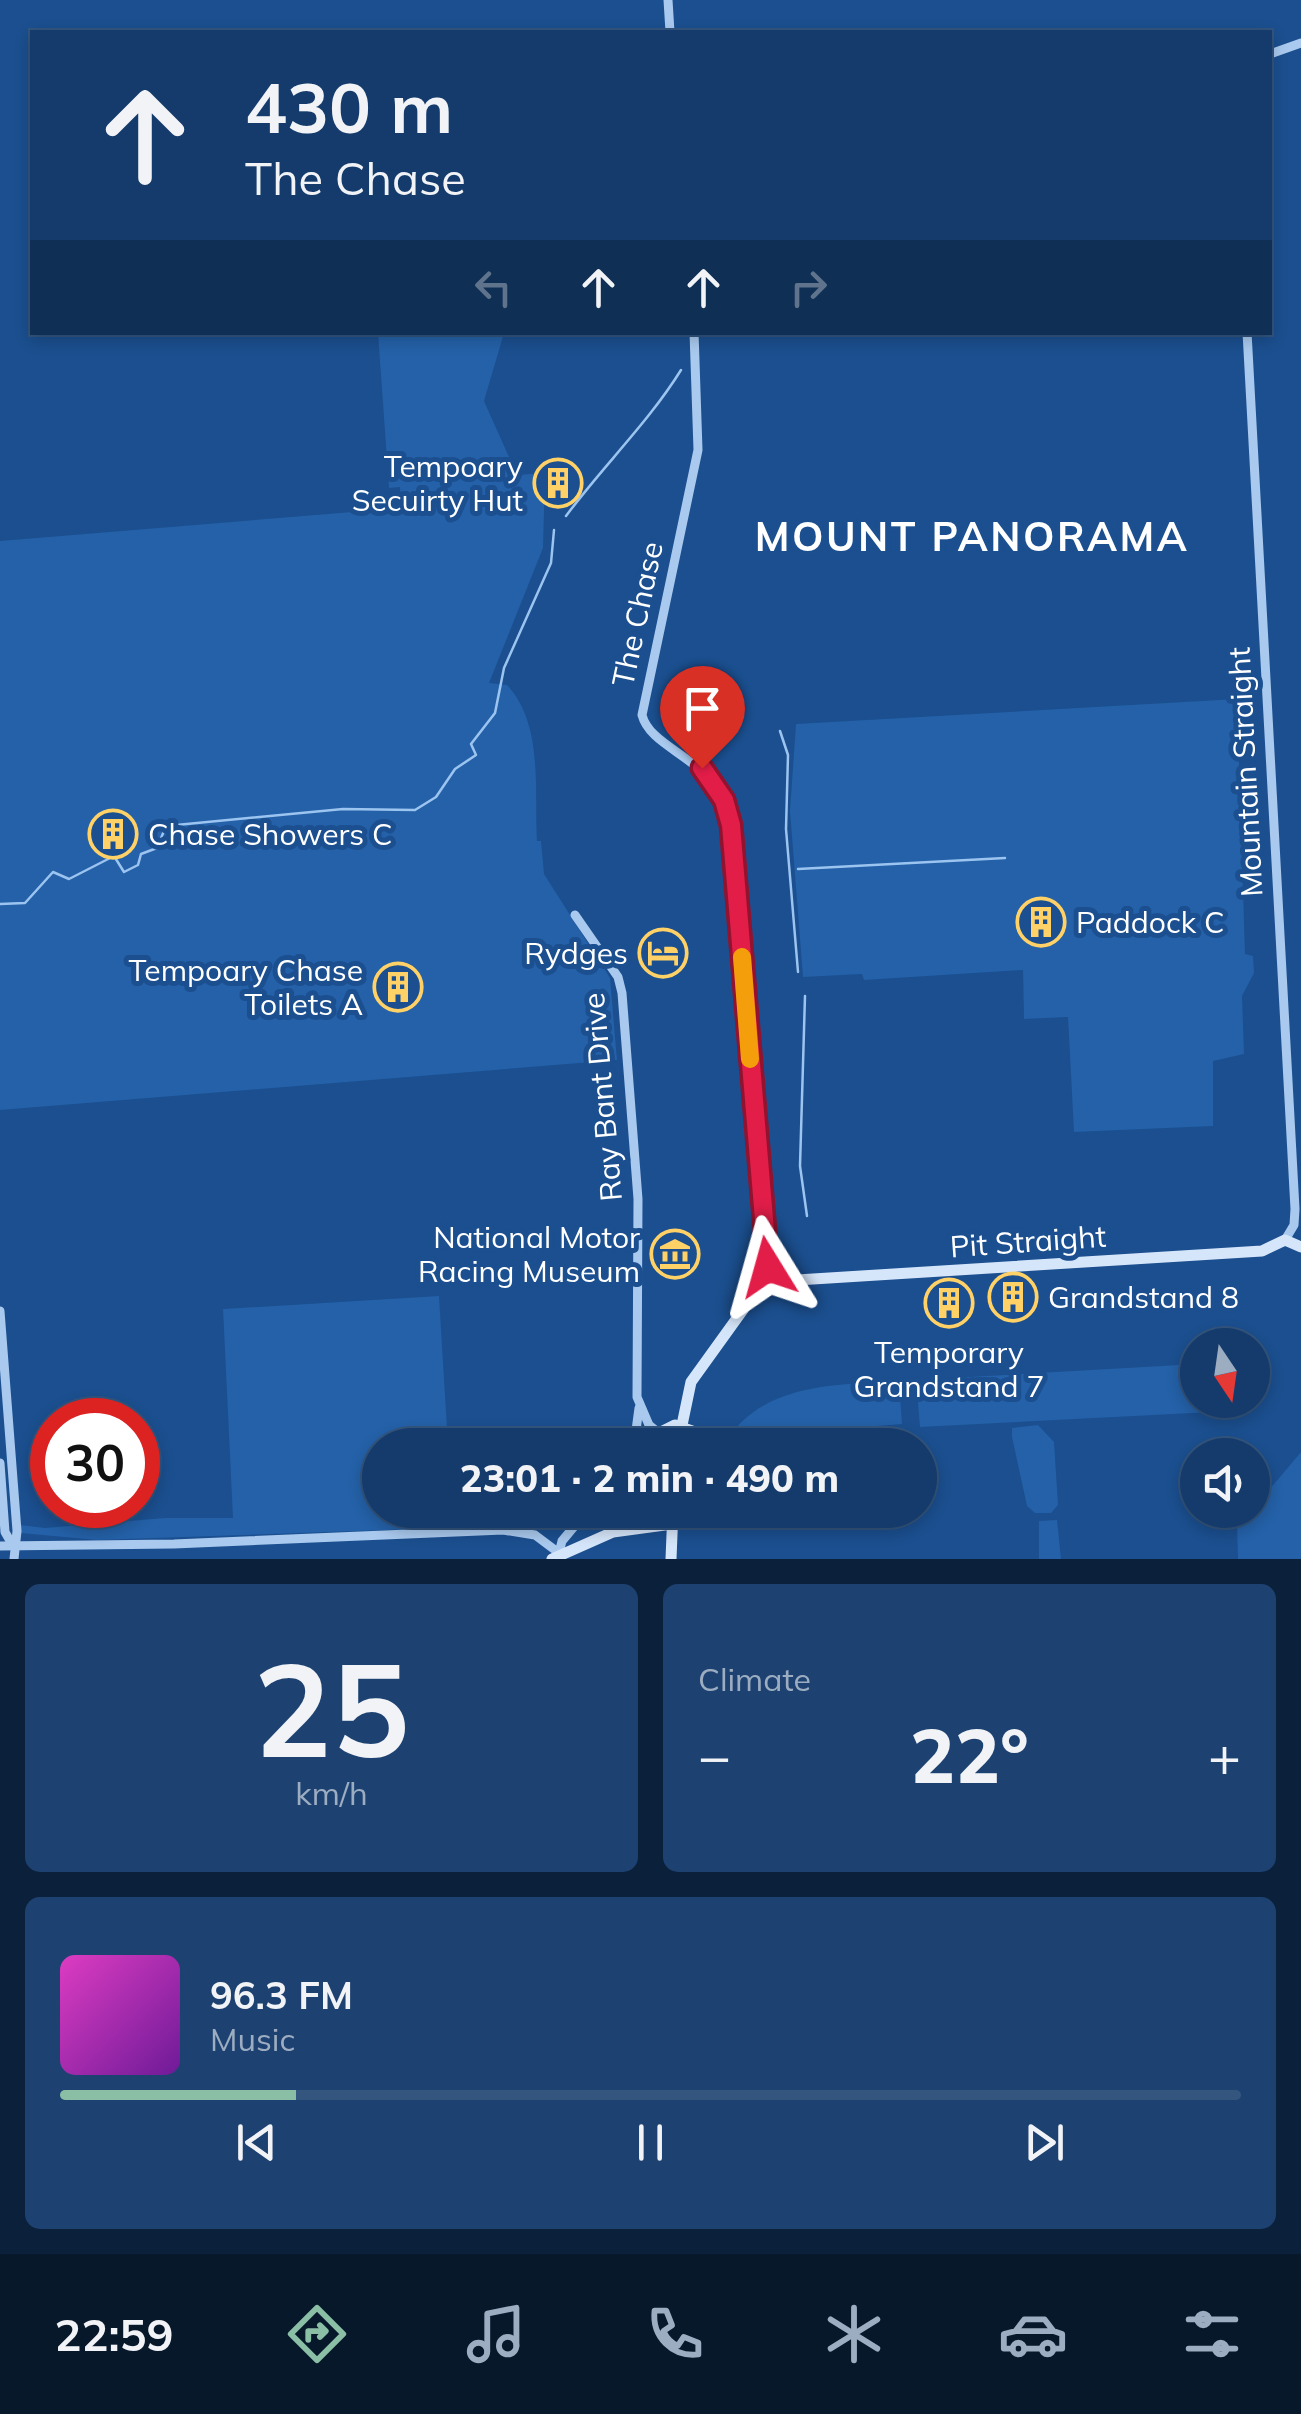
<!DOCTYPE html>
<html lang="en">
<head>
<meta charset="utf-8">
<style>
	body { margin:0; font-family:Mulish,sans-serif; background:#1d4271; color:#f1f3f6; height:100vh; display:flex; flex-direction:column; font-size:38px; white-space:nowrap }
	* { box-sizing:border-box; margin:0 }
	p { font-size:32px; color:#9dadc1 }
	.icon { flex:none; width:55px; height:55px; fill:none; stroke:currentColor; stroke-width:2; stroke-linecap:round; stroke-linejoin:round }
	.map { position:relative; height:1559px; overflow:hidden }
	.details { display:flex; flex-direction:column; gap:25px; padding:25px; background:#0b203b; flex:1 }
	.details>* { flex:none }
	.banner { position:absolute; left:30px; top:30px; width:1242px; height:305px; border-radius:0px; box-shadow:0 5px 15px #0003,0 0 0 2px #33557e; background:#143b6b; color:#f1f3f6; overflow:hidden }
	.needle { width:65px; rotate:167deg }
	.tools { position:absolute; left:1180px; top:1328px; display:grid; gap:20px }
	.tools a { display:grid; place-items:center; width:90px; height:90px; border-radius:50%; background:#143b6b; box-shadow:0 5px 15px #0003,0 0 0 2px #33557e; font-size:50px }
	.speed { position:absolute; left:30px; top:1398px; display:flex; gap:20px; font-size:50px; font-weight:700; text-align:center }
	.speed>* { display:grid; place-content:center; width:130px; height:130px; border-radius:50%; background:#143b6b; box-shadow:0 5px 15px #0003,0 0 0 2px #33557e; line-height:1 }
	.speed .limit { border:15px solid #d22; background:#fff; color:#111 }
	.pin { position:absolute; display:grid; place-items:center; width:85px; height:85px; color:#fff; margin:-102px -42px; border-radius:50% 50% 50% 0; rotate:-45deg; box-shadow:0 0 10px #0007 }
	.pin .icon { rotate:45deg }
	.me { position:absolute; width:110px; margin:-55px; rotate:352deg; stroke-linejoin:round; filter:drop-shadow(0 0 8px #0008) }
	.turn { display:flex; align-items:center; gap:35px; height:210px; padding:0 50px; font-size:45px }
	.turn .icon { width:130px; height:130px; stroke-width:2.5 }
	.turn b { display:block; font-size:70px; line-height:85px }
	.lanes { display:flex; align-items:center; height:95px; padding:0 50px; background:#0003; justify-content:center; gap:50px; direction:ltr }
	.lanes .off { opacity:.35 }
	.big { font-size:75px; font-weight:800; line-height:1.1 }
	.details .card { flex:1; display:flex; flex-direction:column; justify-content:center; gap:15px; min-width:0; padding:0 35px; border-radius:15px; background:#1d4271 }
	.details .dial { align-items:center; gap:0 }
	.dial b { font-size:130px; line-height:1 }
	.song { display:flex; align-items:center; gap:30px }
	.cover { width:120px; height:120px; border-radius:15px; background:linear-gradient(135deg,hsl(310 70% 55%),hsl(280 70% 35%)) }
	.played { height:10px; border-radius:5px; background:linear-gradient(90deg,#8abfa5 20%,#33557e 20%) }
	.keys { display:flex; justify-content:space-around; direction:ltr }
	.heat { display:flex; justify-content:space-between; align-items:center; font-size:55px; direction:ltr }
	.details .tiles { flex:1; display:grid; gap:25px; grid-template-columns:1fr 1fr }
	.card:last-child { grid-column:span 2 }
	.trip { position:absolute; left:362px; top:1428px; width:575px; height:100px; border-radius:50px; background:#143b6b; box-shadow:0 5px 15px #0003,0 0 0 2px #33557e; font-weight:800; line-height:100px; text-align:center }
	.dock { display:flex; height:160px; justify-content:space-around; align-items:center; background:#08182b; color:#9dadc1 }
	.dock .icon { width:70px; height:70px }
	.dock .on { color:#8abfa5 }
	.dock b { font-size:45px; color:#f1f3f6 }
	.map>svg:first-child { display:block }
	.green { fill:#2461a8 }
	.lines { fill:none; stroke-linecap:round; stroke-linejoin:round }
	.stream { stroke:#9cc4f0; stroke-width:2.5 }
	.street { stroke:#a9c9ee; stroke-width:9 }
	.secondary { stroke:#d6e6fa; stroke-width:11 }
	.route-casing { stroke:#92132f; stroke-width:25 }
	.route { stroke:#e11d48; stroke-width:18 }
	.slow { stroke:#f59e0b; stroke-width:18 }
	.labels { text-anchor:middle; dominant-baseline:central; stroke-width:10; stroke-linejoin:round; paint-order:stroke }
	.poi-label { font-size:30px; fill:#fff; stroke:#1b4f8f; text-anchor:end }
	.street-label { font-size:30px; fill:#fff; stroke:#1b4f8f }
	.district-label { font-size:40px; font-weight:bold; letter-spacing:2.5px; fill:#fff; stroke:#1b4f8f }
</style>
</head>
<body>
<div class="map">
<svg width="1301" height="1559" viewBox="0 0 1301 1559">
	<rect width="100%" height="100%" fill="#1b4f8f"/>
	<g class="green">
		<path d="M 378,333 L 504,333 L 484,401 L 517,475 L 545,473 L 543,548 L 489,683 L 507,685 C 544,725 534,790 537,841 L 541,841 L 544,874 L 610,978 L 617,1060 L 0,1110 L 0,541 L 401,508 L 400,487 L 389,488 Z"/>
		<polygon points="1237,699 1245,954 1253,956 1254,973 1242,996 1244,1054 1213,1061 1213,1126 1074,1132 1068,1017 1024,1019 1023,970 864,980 862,974 803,977 790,811 796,724"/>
		<polygon points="439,1296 448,1445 380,1445 380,1510 414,1510 415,1529 97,1540 21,1533 20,1525 45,1528 165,1518 233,1518 223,1309"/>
		<polygon points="1197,1364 1198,1400 1232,1400 1232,1411 920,1427 916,1380"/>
		<path d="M 899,1381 L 902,1424 L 728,1438 C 767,1382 838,1385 899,1381 Z"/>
		<polygon points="1038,1425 1054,1442 1058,1505 1051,1513 1035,1513 1027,1506 1012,1437 1012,1428"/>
		<polygon points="1301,1452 1301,1559 1238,1559 1237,1522 1252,1510"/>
		<polygon points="1057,1520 1061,1559 1039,1559 1039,1521"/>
	</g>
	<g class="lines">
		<g class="stream">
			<path d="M 566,516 C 603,466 648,423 681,370"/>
			<polyline points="780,731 788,755 786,829 798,972"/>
			<polyline points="798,869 1005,858"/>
			<polyline points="0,904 25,903 53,872 69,879 114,856 124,872 138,865 141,854 157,848 166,826 343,809 415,810 436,797 455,769 476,755 471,744 495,713 504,668 551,563 554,530"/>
			<polyline points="805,996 800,1166 807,1216"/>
		</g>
		<g class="street">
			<polyline points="668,0 670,32"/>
			<polyline points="1270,54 1301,43"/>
			<path d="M 694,332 L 698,450 L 642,715 C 651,750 712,757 729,813 L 762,1243 L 771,1271"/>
			<polyline points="1247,332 1295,1209 1294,1225 1285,1240"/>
			<polyline points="575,915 618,977 622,993 638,1199 637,1397 649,1425 659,1433"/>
			<polyline points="0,1311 17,1531 14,1559"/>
			<polyline points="634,1445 639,1408"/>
			<polyline points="0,1463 5,1532 13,1546"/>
			<polyline points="0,1546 174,1544 503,1530 535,1535 559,1553 562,1541 588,1510"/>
		</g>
		<g class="secondary">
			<polyline points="682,1425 691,1382 771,1271 797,1280 1262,1251 1285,1240 1301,1247"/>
			<polyline points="655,1445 659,1433 675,1425 692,1431 698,1445"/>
			<polyline points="552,1559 613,1532 672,1524"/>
			<polyline points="671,1559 673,1510"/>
		</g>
	</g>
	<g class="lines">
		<g class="route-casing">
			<polyline id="route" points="702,768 724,800 731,825 768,1267"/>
		</g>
		<use href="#route" class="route"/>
		<polyline class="slow" points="742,957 750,1059"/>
	</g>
	<defs>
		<g id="building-ring" transform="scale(2.5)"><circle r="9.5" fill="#1b4f8f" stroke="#ffd166" stroke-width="1.5"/><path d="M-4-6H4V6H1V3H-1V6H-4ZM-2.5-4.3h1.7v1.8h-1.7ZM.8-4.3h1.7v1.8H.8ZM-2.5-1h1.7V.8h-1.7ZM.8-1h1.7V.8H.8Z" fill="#ffd166"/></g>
		<g id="hotel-ring" transform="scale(2.5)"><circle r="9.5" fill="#1b4f8f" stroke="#ffd166" stroke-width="1.5"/><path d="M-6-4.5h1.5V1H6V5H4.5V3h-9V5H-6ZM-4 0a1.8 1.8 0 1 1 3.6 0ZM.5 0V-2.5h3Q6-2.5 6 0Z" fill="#ffd166"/></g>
		<g id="museum-ring" transform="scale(2.5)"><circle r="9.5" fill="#1b4f8f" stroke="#ffd166" stroke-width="1.5"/><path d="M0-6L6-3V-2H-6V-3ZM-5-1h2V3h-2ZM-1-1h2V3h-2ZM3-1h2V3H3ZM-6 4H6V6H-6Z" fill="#ffd166"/></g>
	</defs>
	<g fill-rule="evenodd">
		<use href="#building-ring" x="558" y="483"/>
		<use href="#building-ring" x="113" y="834"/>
		<use href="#building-ring" x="1041" y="922"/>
		<use href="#hotel-ring" x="663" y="953"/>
		<use href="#building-ring" x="398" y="987"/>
		<use href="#museum-ring" x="675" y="1254"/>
		<use href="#building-ring" x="1013" y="1297"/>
		<use href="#building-ring" x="949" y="1303"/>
	</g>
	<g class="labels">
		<g class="poi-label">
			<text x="523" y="466">Tempoary<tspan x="523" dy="34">Secuirty Hut</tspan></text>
			<text x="148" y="834" text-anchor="start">Chase Showers C</text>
			<text x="1076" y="922" text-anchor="start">Paddock C</text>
			<text x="628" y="953">Rydges</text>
			<text x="363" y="970">Tempoary Chase<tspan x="363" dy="34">Toilets A</tspan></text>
			<text x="640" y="1237">National Motor<tspan x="640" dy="34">Racing Museum</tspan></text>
			<text x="1048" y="1297" text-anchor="start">Grandstand 8</text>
			<text x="949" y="1352" text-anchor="middle">Temporary<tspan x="949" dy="34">Grandstand 7</tspan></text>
		</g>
		<g class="street-label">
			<text transform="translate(637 614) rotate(-78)">The Chase</text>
			<text transform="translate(1245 772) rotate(-93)">Mountain Straight</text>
			<text transform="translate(602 1097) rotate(-95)">Ray Bant Drive</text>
			<text transform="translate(1028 1241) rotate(-4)">Pit Straight</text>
		</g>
		<g class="district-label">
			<text x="972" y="536">MOUNT PANORAMA</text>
		</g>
	</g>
</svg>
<div class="tools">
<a><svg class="needle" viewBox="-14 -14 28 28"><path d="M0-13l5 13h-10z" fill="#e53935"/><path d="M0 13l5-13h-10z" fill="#9dadc1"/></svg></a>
<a><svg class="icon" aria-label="sound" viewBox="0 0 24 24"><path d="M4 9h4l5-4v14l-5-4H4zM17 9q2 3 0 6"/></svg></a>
</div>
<div class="speed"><div class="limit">30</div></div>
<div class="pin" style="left:702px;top:768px;background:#d93025"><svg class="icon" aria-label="arrive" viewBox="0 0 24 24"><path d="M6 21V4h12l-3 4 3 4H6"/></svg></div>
<svg class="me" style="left:768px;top:1267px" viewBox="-20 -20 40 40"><path d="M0-17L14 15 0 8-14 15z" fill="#e11d48" stroke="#fff" stroke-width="4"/></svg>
<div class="trip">23:01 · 2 min · 490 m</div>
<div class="banner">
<div class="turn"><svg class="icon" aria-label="ahead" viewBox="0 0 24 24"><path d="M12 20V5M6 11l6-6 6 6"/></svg><div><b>430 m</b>The Chase</div></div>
<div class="lanes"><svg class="icon off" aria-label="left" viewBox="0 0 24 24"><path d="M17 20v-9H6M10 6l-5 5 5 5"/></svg><svg class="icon" aria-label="ahead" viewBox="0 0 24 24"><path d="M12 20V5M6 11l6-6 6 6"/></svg><svg class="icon" aria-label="ahead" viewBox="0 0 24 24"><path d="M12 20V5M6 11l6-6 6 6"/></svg><svg class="icon off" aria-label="right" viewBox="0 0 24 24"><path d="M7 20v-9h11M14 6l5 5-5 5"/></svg></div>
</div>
</div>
<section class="details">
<div class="tiles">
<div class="card dial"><b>25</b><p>km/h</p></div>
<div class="card"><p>Climate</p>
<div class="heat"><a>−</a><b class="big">22°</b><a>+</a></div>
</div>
<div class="card">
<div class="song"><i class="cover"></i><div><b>96.3 FM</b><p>Music</p></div></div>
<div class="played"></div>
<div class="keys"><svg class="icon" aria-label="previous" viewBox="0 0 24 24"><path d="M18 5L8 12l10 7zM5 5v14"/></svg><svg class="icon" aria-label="pause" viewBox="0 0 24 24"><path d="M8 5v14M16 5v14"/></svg><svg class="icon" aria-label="next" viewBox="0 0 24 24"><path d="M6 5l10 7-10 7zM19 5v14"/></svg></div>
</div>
</div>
</section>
<nav class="dock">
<b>22:59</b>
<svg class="icon on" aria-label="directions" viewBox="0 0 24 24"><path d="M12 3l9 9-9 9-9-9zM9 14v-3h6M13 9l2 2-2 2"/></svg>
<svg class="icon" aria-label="music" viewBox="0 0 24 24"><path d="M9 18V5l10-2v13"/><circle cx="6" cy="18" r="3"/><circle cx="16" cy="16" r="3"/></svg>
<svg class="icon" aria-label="phone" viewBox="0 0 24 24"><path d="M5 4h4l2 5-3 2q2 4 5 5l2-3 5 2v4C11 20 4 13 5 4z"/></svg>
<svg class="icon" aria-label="climate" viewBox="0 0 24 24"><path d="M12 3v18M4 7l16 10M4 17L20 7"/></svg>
<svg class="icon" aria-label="car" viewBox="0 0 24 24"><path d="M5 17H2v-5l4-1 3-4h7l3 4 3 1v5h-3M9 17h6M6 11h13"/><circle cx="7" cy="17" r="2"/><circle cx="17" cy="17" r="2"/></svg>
<svg class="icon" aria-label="filters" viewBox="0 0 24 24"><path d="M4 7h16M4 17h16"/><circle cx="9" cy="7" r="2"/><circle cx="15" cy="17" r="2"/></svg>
</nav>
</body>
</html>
